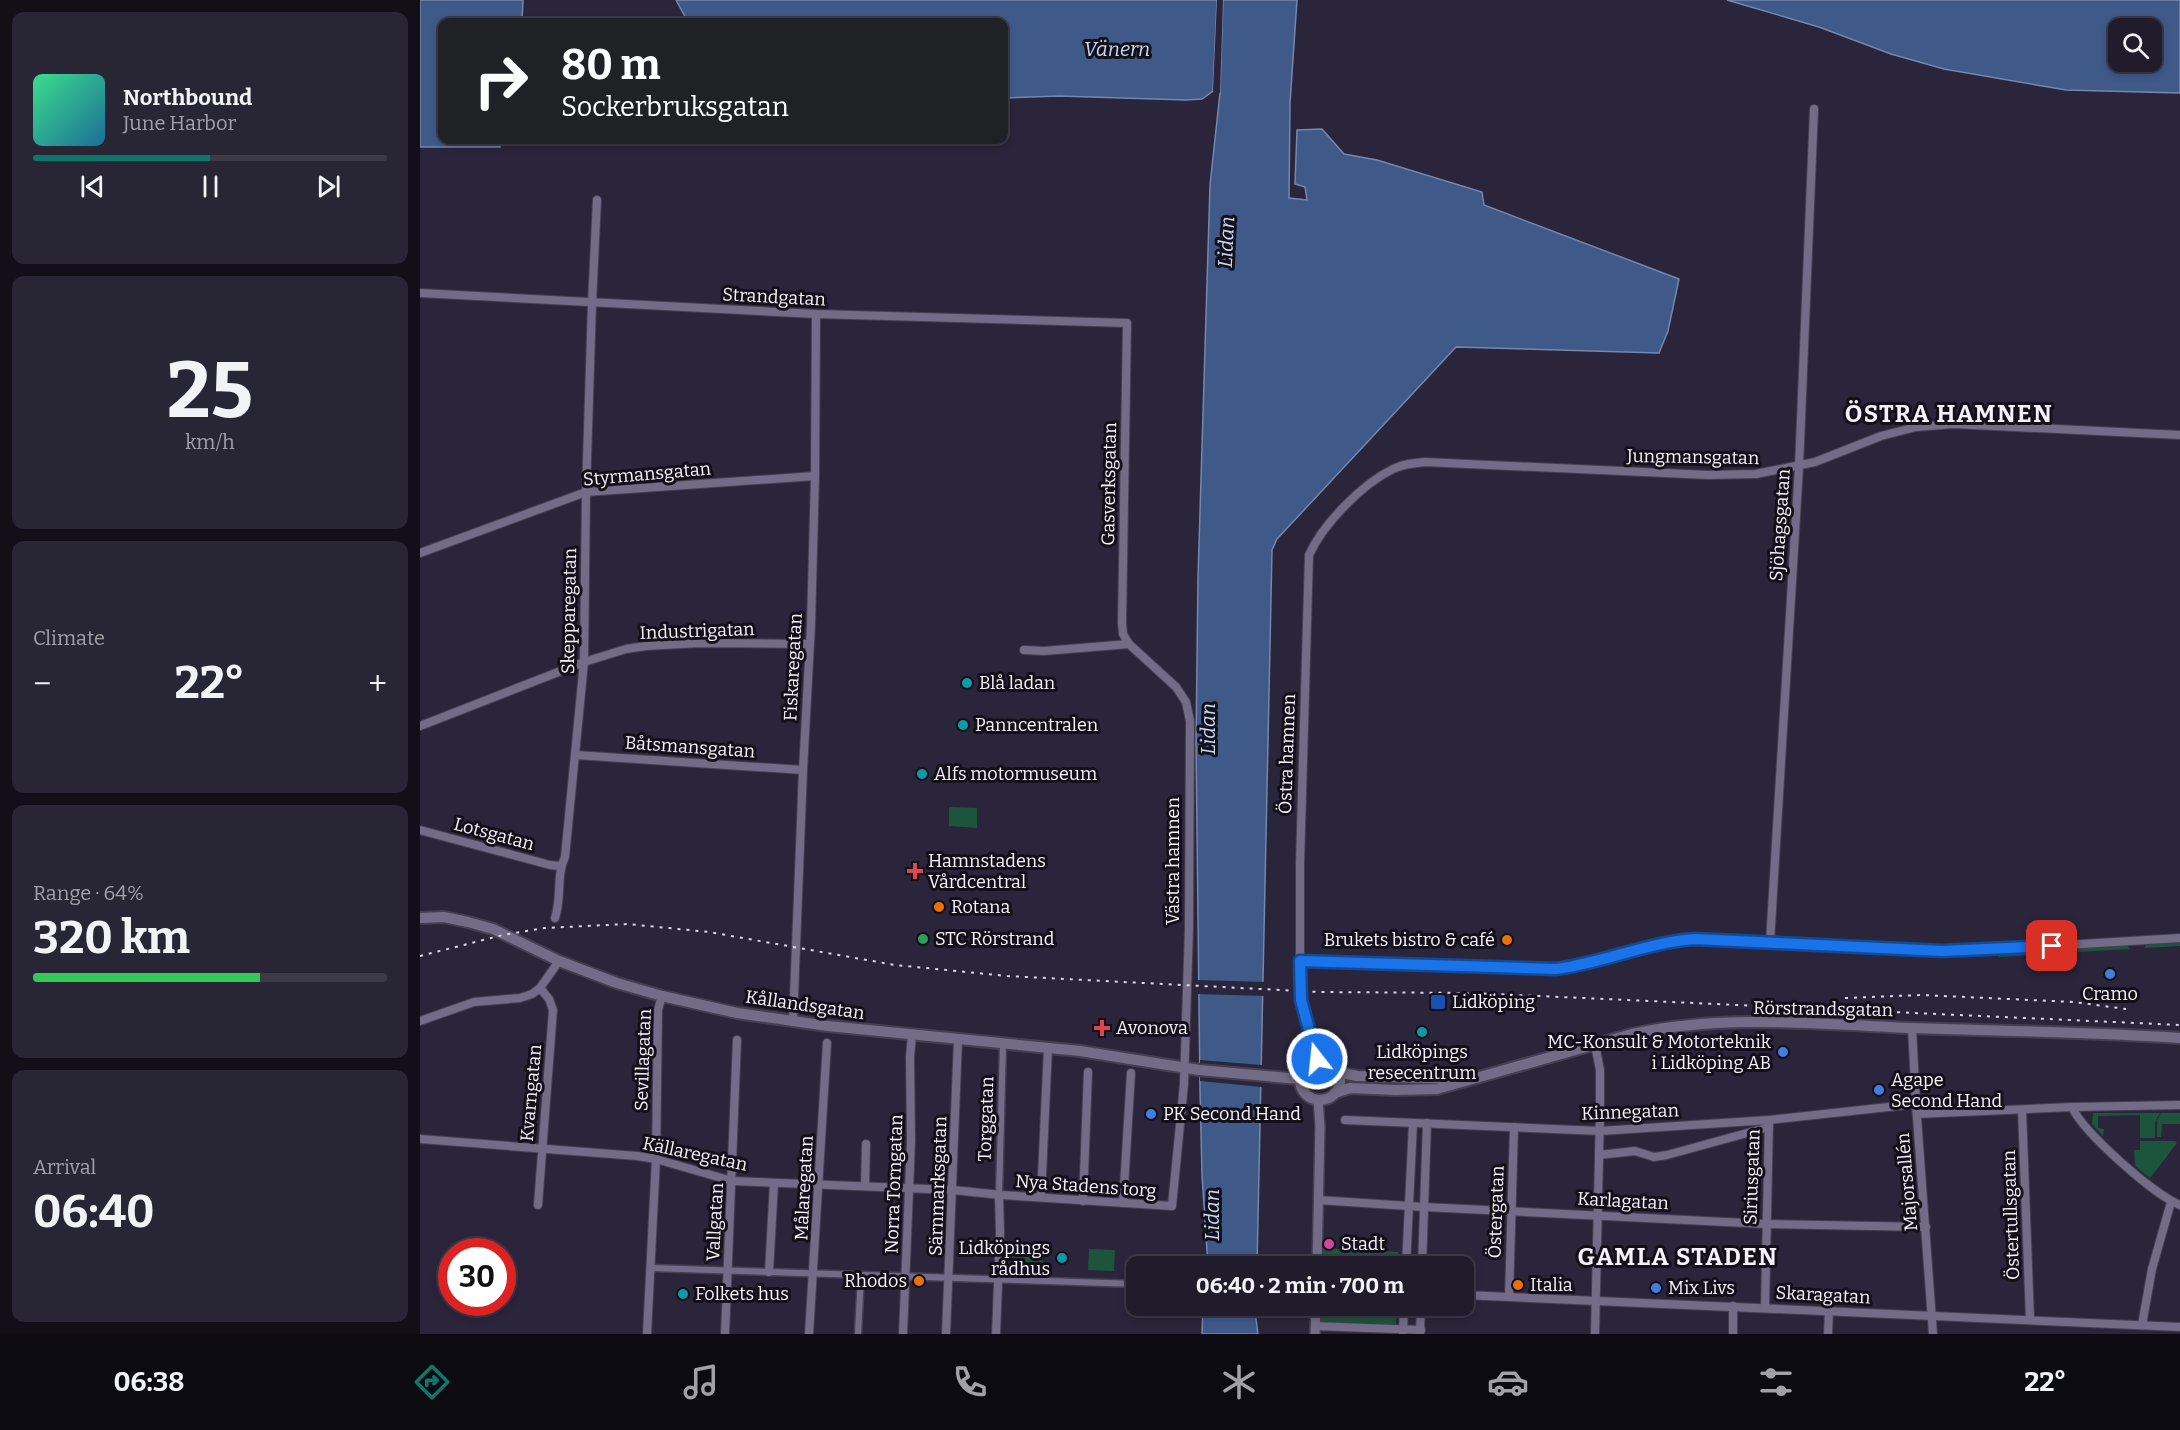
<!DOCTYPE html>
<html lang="en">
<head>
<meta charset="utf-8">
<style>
	body { margin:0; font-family:Bitter,serif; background:#282534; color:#f1f3f6; height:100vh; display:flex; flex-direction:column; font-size:22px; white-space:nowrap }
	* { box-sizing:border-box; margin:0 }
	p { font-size:20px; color:#a2a1a9 }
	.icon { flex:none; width:33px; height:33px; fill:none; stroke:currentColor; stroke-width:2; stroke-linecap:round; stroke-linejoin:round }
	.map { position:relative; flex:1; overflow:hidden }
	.drawer { display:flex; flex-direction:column; gap:12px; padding:12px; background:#120f18; width:420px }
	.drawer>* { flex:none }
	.hud { position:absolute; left:18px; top:18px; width:570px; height:126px; border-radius:12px; box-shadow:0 3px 9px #0003,0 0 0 2px #3d3a48; background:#202124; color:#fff; overflow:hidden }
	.buttons { position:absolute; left:1688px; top:18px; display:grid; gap:12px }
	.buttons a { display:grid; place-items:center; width:54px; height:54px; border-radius:12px; background:#201c2c; box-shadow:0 3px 9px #0003,0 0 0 2px #3d3a48; font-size:30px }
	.speed { position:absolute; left:18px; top:1238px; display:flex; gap:12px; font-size:30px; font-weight:700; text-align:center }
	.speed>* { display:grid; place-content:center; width:78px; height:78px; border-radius:50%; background:#201c2c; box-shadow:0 3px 9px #0003,0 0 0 2px #3d3a48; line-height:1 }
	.speed .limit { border:9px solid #d22; background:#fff; color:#111 }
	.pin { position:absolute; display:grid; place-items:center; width:51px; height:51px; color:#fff; margin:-26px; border-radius:12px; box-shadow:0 3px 9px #0006 }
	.me { position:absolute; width:66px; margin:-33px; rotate:344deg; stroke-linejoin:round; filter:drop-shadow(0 0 4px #0008) }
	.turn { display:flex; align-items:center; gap:21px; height:126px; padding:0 24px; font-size:27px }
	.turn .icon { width:78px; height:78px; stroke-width:2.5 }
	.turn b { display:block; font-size:42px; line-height:51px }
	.big { font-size:45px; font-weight:700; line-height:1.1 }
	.drawer .tile { flex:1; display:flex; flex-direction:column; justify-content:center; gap:9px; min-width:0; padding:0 21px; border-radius:12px; background:#282534 }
	.drawer .dial { align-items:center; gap:0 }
	.dial b { font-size:78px; line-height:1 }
	.song { display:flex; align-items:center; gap:18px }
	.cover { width:72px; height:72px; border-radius:9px; background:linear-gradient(135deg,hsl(150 70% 55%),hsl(200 70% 35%)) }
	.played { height:6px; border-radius:3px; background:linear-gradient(90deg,#0f766e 50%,#3d3a48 50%) }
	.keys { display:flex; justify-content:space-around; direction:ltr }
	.heat { display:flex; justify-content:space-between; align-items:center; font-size:33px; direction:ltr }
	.charge { height:9px; border-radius:4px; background:linear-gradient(90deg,#34c759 64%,#3d3a48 0) }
	.trip { position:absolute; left:706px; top:1256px; width:348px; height:60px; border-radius:12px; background:#201c2c; box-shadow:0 3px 9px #0003,0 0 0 2px #3d3a48; font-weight:700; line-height:60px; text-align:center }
	.dock { display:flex; height:96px; justify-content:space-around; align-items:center; background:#0d0b12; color:#a2a1a9 }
	.dock .icon { width:42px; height:42px }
	.dock .current { color:#0f766e }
	.dock b { font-size:27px; color:#f1f3f6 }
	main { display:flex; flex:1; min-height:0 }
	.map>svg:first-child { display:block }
	.green { fill:#1d553c }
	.water { fill:#3f5989; stroke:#7687ac; stroke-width:1.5; fill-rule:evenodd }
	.pier { fill:#2b253b }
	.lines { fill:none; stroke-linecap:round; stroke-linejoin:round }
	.pedestrian-casing { stroke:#463f52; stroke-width:9 }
	.minor-casing { stroke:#463f52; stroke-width:10 }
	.tertiary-casing { stroke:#463f52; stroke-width:12 }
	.secondary-casing { stroke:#463f52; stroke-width:14 }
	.pedestrian { stroke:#736c86; stroke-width:6 }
	.minor { stroke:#736c86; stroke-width:8 }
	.tertiary { stroke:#736c86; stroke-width:9 }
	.secondary { stroke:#736c86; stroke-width:10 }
	.rail { stroke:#dcd8e6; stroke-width:2; stroke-dasharray:3 6; stroke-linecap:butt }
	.route-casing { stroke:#114b97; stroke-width:15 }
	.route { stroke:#1a73e8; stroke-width:10 }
	.culture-dot { fill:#0f9aa8; stroke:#13101a; stroke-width:2 }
	.health-dot { fill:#e0444e; stroke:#13101a; stroke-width:2 }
	.food-dot { fill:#e8710a; stroke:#13101a; stroke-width:2 }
	.leisure-dot { fill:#2e9e5b; stroke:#13101a; stroke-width:2 }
	.shop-dot { fill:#3f7fe0; stroke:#13101a; stroke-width:2 }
	.transit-dot { fill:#1a4fb4; stroke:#13101a; stroke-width:2 }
	.hotel-dot { fill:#d1479c; stroke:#13101a; stroke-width:2 }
	.labels { text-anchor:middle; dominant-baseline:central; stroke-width:6; stroke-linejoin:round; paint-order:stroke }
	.street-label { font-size:18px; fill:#f5f2fe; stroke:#13101a }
	.poi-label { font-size:18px; fill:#f5f2fe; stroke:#13101a; text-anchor:start }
	.water-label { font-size:20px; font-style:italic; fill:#c7d8f6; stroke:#13101a }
	.district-label { font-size:24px; font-weight:bold; letter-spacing:1.5px; fill:#f5f2fe; stroke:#13101a }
</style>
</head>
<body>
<main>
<section class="drawer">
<div class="tile">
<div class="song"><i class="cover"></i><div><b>Northbound</b><p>June Harbor</p></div></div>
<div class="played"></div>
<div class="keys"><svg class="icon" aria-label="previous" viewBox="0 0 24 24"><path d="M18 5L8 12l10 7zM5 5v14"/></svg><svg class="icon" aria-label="pause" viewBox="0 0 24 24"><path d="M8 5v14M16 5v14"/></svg><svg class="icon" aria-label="next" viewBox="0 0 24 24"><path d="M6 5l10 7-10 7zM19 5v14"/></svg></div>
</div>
<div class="tile dial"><b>25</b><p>km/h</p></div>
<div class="tile"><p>Climate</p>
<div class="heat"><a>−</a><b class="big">22°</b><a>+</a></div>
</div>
<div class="tile"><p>Range · 64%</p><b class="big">320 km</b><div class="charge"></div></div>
<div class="tile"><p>Arrival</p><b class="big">06:40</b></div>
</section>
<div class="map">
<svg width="1760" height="1334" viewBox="0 0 1760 1334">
	<rect width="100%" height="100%" fill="#2b253b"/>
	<g class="green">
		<polygon points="529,807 557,808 557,828 529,826"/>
		<polygon points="1760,940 1760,946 1724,948 1726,943"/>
		<polygon points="1706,944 1710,949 1657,952 1661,947"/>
		<polygon points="1644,949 1647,953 1578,957 1582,952"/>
		<polygon points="1673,1113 1740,1113 1735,1122 1735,1138 1720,1138 1720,1115 1678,1116 1678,1128 1684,1129 1683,1136 1672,1124"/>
		<polygon points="1741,1113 1760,1113 1760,1124 1742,1124 1741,1137 1737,1137 1737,1120"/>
		<polygon points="1720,1141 1755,1141 1757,1143 1730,1178 1715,1166 1714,1150 1720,1150"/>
		<polygon points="609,1244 622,1250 623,1266 592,1264 592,1249"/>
		<polygon points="899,1248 978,1252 977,1266 898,1266"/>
		<polygon points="669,1249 695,1250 694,1271 668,1270"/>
		<polygon points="897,1305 977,1305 976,1325 896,1321"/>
	</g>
	<g class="water">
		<polygon points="0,0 103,0 102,22 22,22 22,140 96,140 96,144 80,144 80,147 0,147"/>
		<polygon points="256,0 797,0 793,91 782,99 766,100 639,96 584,98 584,22 268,22"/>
		<polygon points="803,0 877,0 870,103 869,198 887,200 885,187 875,184 877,130 902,129 924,154 957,160 1062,192 1064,205 1259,279 1248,331 1239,353 1036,347 857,539 852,550 837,1266 788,1266 782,1175 780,1090 776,745 778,578 790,185 800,93"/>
		<path d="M 1307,0 L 1760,0 L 1760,93 L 1646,90 L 1524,69 L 1471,54 L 1399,27 ZM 1698,28 L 1731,28 L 1731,62 L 1698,62 Z"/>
		<polygon points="783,1305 834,1305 838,1334 782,1334"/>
	</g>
	<g class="pier">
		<polygon points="797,0 803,0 800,93 797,92 799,27 796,92 793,91"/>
		<polygon points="776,980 847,982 846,996 776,994"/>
		<polygon points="780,1060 842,1065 842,1087 780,1081"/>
	</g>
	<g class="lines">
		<g class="pedestrian-casing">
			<g id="pedestrian">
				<polyline points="579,1195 583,1044"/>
				<polyline points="232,1268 717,1284"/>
				<polyline points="438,1334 441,1275"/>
			</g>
		</g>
		<g class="minor-casing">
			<g id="minor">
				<polyline points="0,293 396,314 707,323 702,623 703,634 709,644"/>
				<polyline points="0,553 166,492 395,476"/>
				<polyline points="0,726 164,662 206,649 226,646 279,643 390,644"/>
				<polyline points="156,755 383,770"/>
				<polyline points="0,830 130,865 140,866"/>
				<path d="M 135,918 C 142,898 136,875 145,857 L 164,662 L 166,492 L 172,303 L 177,200"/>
				<polyline points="1350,942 1379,467 1394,109"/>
				<polyline points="880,961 1136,969 1191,958 1253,941 1275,939 1522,951 1563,950 1760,938"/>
				<polyline points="0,1021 54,1002 100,998 112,994 120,988 139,961"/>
				<polyline points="373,1022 383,770 391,625 395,476 396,314"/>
				<polyline points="1492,1028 1496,1104 1513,1334"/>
				<path d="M 897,1059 L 884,1015 L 880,982 L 880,863 L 889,555 C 903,524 942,484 973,469 C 983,464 994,463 1005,462 L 1288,475 L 1336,474 L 1395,462 L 1461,436 L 1496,427 L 1533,424 L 1760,435"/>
				<path d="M 1652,1107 C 1663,1132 1734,1195 1760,1205"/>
				<polyline points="1602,1110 1610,1319"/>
				<polyline points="1497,1114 1652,1107 1760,1105"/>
				<polyline points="925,1120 1180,1131 1349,1120 1496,1104"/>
				<polyline points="0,1139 217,1156 236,1159 312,1181 533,1190 581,1195 752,1206 764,1084 769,928 770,721 766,702 756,687 709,644 624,651 604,650"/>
				<polyline points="1179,1155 1215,1151 1234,1157 1247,1155 1349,1127"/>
				<polyline points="445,1186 446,1144"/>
				<polyline points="621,1197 628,1048"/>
				<polyline points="898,1200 1004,1207 1346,1224 1506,1227"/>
				<polyline points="663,1201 668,1072"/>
				<polyline points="703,1203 711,1073"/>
				<polyline points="118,1205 133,1010 129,999 120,988"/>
				<polyline points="986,1266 993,1123"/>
				<polyline points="1002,1266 1007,1123"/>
				<polyline points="349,1272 354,1183"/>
				<polyline points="1044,1295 1760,1327"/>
				<polyline points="1089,1297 1094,1127"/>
				<polyline points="1313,1306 1313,1334"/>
				<polyline points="1345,1307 1349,1120"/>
				<polyline points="1722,1325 1732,1269 1751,1202"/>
				<polyline points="895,1326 1001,1330"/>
				<polyline points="983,1333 984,1305"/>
				<polyline points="1000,1333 1001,1305"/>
				<polyline points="227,1334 236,1159 238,1010 242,996"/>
				<polyline points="305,1334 317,1040"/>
				<polyline points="389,1334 407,1043"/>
				<polyline points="483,1334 491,1141 490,1057 492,1035"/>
				<polyline points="526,1334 538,1040"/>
				<polyline points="576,1334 580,1233 579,1195"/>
				<polyline points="1175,1334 1180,1113 1180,1070 1175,1045"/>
				<polyline points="1408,1334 1409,1310"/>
			</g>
		</g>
		<g class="tertiary-casing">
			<g id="tertiary">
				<polyline points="897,1266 900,1126 898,1100"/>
				<polyline points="895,1334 896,1305"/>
			</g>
		</g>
		<g class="secondary-casing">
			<g id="secondary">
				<polyline points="0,918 24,917 48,922 73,929 139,961 197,983 242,996 317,1013 408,1026 660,1051 779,1070 879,1079"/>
				<circle cx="900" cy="1080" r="20"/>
				<polyline points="918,1072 937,1076 1038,1079"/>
				<path d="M 915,1093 L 930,1088 L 975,1090 L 1017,1089 L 1212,1034 C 1303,1014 1399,1024 1492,1028 C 1581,1031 1671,1032 1760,1038"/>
			</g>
		</g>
		<use href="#pedestrian" class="pedestrian"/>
		<use href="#minor" class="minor"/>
		<use href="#tertiary" class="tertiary"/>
		<use href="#secondary" class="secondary"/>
		<g class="rail">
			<polyline points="0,956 83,935 125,928 207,924 289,932 475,965 587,976 899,992 1052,993 1760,1025"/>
			<polyline points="1425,998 1501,995 1654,1002 1706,1009"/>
		</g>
	</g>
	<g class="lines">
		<g class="route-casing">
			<path id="route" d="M 897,1059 L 881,1000 L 880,961 L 1136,969 C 1183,963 1228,942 1275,939 L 1522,951 L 1632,946"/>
		</g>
		<use href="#route" class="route"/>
	</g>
	<g class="culture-dot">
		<circle cx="547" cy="683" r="6"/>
		<circle cx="543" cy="725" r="6"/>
		<circle cx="502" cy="774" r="6"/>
		<circle cx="1002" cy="1032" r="6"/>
		<circle cx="642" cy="1258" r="6"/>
		<circle cx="263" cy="1294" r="6"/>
	</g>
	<g class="health-dot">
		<path d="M492 862h6v6h6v6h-6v6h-6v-6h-6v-6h6z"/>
		<path d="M679 1019h6v6h6v6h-6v6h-6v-6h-6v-6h6z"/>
	</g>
	<g class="food-dot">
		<circle cx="519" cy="907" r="6"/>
		<circle cx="1087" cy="940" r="6"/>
		<circle cx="499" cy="1281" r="6"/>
		<circle cx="1098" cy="1285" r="6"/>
	</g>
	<circle class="leisure-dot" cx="503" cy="939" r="6"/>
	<g class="shop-dot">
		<circle cx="1690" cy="974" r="6"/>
		<circle cx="1363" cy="1052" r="6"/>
		<circle cx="1459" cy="1090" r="6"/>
		<circle cx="731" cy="1114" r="6"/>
		<circle cx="1236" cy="1288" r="6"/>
	</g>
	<rect class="transit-dot" x="1010" y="994" width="16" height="16" rx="3"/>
	<circle class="hotel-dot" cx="909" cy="1244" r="6"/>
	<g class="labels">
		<g class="street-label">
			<text transform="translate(354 297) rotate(3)">Strandgatan</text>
			<text transform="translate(1273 457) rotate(1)">Jungmansgatan</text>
			<text transform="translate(227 474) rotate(-5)">Styrmansgatan</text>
			<text transform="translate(689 484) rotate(-89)">Gasverksgatan</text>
			<text transform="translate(1360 525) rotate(-86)">Sjöhagsgatan</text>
			<text transform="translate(149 611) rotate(-89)">Skepparegatan</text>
			<text transform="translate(277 631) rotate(-2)">Industrigatan</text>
			<text transform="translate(373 667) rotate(-87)">Fiskaregatan</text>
			<text transform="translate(270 747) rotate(4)">Båtsmansgatan</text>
			<text transform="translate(867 754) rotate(-88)">Östra hamnen</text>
			<text transform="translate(74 834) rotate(15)">Lotsgatan</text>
			<text transform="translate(753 861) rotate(-90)">Västra hamnen</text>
			<text transform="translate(385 1005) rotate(8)">Kållandsgatan</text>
			<text transform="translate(1403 1009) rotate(1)">Rörstrandsgatan</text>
			<text transform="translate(223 1060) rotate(-88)">Sevillagatan</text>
			<text transform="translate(111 1093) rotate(-85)">Kvarngatan</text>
			<text transform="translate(1210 1112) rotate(-2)">Kinnegatan</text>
			<text transform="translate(566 1119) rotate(-88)">Torggatan</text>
			<text transform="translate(275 1154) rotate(12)">Källaregatan</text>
			<text transform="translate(1332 1177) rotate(-88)">Siriusgatan</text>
			<text transform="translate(1487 1182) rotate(-95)">Majorsallén</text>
			<text transform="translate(474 1184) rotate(-88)">Norra Torngatan</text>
			<text transform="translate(518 1186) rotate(-88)">Särnmarksgatan</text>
			<text transform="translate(666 1186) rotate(4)">Nya Stadens torg</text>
			<text transform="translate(384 1188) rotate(-87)">Målaregatan</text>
			<text transform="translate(1203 1201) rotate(3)">Karlagatan</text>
			<text transform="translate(1076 1212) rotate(-88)">Östergatan</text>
			<text transform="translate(1591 1215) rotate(-92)">Östertullsgatan</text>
			<text transform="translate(295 1222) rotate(-87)">Vallgatan</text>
			<text transform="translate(1403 1295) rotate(3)">Skaragatan</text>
		</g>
		<g class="poi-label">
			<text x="559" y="683">Blå ladan</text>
			<text x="555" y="725">Panncentralen</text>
			<text x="514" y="774">Alfs motormuseum</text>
			<text x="508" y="861">Hamnstadens<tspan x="508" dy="21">Vårdcentral</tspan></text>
			<text x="531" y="907">Rotana</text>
			<text x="515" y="939">STC Rörstrand</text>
			<text x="1075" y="940" text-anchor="end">Brukets bistro &amp; café</text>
			<text x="1690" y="994" text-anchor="middle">Cramo</text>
			<text x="1032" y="1002">Lidköping</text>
			<text x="696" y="1028">Avonova</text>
			<text x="1351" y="1042" text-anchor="end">MC-Konsult &amp; Motorteknik<tspan x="1351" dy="21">i Lidköping AB</tspan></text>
			<text x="1002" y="1052" text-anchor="middle">Lidköpings<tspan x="1002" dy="21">resecentrum</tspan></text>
			<text x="1471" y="1080">Agape<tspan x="1471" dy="21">Second Hand</tspan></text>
			<text x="743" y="1114">PK Second Hand</text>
			<text x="921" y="1244">Stadt</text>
			<text x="630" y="1248" text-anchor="end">Lidköpings<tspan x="630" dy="21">rådhus</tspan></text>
			<text x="487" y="1281" text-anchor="end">Rhodos</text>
			<text x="1110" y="1285">Italia</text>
			<text x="1248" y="1288">Mix Livs</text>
			<text x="275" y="1294">Folkets hus</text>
		</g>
		<g class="water-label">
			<text x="697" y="49">Vänern</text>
			<text transform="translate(806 242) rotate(-87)">Lidan</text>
			<text transform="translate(788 729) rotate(-90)">Lidan</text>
			<text transform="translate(792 1215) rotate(-90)">Lidan</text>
		</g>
		<g class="district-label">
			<text x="1529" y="414">ÖSTRA HAMNEN</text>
			<text x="1258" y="1257">GAMLA STADEN</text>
		</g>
	</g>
</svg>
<div class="buttons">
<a><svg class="icon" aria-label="search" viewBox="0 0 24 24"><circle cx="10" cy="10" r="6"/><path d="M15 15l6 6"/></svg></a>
</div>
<div class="speed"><div class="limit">30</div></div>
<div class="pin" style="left:1632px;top:946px;background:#d93025"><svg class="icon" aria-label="arrive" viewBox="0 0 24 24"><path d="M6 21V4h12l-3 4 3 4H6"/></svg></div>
<svg class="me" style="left:897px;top:1059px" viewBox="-20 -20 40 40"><circle r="17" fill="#1a73e8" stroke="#fff" stroke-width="3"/><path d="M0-11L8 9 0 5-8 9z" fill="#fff"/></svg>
<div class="trip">06:40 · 2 min · 700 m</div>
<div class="hud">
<div class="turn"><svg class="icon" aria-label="right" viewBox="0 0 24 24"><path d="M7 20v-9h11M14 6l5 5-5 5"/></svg><div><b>80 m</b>Sockerbruksgatan</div></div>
</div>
</div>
</main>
<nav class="dock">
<b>06:38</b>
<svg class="icon current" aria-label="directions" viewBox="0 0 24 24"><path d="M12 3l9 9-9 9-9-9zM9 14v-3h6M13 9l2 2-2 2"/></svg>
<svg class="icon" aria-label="music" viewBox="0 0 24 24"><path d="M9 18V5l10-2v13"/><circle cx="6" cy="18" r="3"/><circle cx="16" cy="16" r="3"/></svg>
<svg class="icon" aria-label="phone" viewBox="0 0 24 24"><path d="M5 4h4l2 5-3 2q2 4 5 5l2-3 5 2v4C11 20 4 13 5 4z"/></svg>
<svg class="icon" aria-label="climate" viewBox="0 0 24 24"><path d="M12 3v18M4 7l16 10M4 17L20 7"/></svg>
<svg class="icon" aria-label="car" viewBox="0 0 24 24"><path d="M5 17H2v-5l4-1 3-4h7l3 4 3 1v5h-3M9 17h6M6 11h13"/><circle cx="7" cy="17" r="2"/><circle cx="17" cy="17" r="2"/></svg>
<svg class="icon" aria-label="filters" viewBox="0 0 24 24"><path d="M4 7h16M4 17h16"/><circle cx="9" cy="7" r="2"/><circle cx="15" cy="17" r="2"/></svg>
<b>22°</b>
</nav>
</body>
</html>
